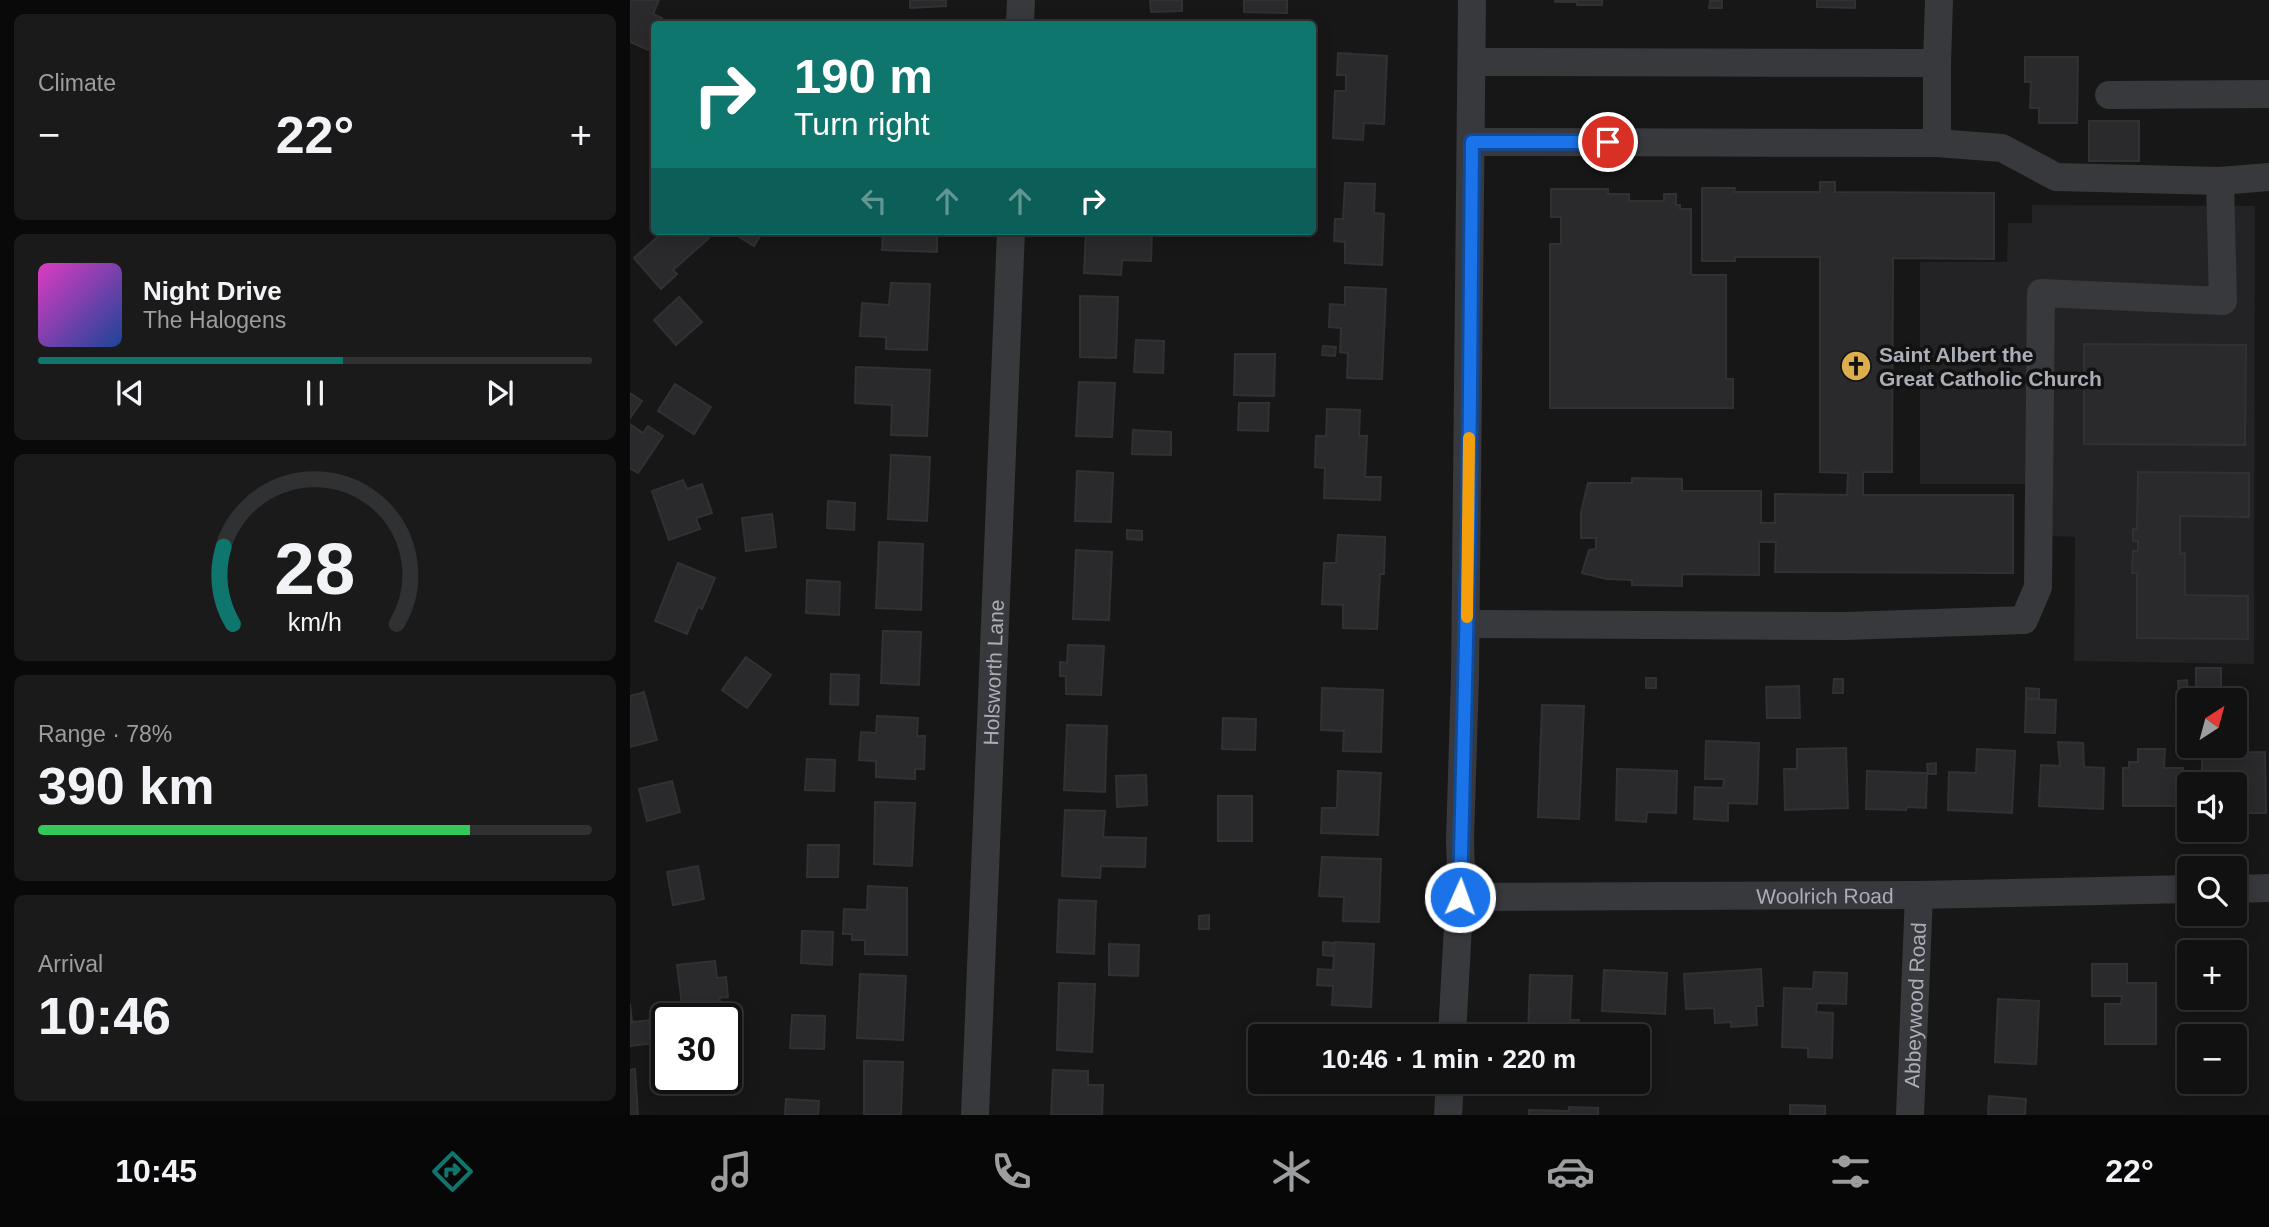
<!DOCTYPE html>
<html lang="en">
<head>
<meta charset="utf-8">
<style>
	body { margin:0; font-family:Helvetica,sans-serif; background:#1a1a1b; color:#f1f3f6; height:100vh; display:flex; flex-direction:column; font-size:26px; white-space:nowrap }
	* { box-sizing:border-box; margin:0 }
	p { font-size:23px; color:#9c9d9f }
	.icon { flex:none; width:38px; height:38px; fill:none; stroke:currentColor; stroke-width:2; stroke-linecap:round; stroke-linejoin:round }
	.map { position:relative; flex:1; overflow:hidden }
	.drawer { display:flex; flex-direction:column; gap:14px; padding:14px; background:#09090a; width:630px }
	.drawer>* { flex:none }
	.top-card { position:absolute; left:21px; top:21px; width:665px; height:214px; border-radius:7px; box-shadow:0 4px 18px #0003,0 0 0 2px #303132; background:#0f766e; color:#fff; overflow:hidden }
	.needle { width:46px; rotate:36deg }
	.tools { position:absolute; left:1547px; top:688px; display:grid; gap:14px }
	.tools a { display:grid; place-items:center; width:70px; height:70px; border-radius:7px; background:#111112; box-shadow:0 4px 18px #0003,0 0 0 2px #303132; font-size:35px }
	.speed { position:absolute; left:21px; top:1003px; display:flex; gap:14px; font-size:35px; font-weight:700; text-align:center }
	.speed>* { display:grid; place-content:center; width:91px; height:91px; border-radius:50%; background:#111112; box-shadow:0 4px 18px #0003,0 0 0 2px #303132; line-height:1 }
	.speed .limit { border:4px solid #111; border-radius:10px; background:#fff; color:#111 }
	.pin { position:absolute; display:grid; place-items:center; width:60px; height:60px; color:#fff; margin:-30px; border:4px solid #fff; border-radius:50%; box-shadow:0 2px 7px #0007 }
	.me { position:absolute; width:77px; margin:-38px; rotate:2deg; stroke-linejoin:round; filter:drop-shadow(0 0 5px #0008) }
	.turn { display:flex; align-items:center; gap:24px; height:147px; padding:0 28px; font-size:32px }
	.turn .icon { width:91px; height:91px; stroke-width:2.5 }
	.turn b { display:block; font-size:49px; line-height:60px }
	.lanes { display:flex; align-items:center; height:66px; padding:0 28px; background:#0003; justify-content:center; gap:35px; direction:ltr }
	.lanes .off { opacity:.35 }
	.big { font-size:52px; font-weight:700; line-height:1.1 }
	.drawer .widget { flex:1; display:flex; flex-direction:column; justify-content:center; gap:10px; min-width:0; padding:0 24px; border-radius:10px; background:#1a1a1b }
	.drawer .dial { align-items:center; gap:0 }
	.dial svg { height:182px; overflow:visible; fill:none; stroke:#303132; stroke-width:7; stroke-linecap:round; text-anchor:middle }
	.dial text { fill:#f1f3f6; stroke:none }
	.song { display:flex; align-items:center; gap:21px }
	.cover { width:84px; height:84px; border-radius:10px; background:linear-gradient(135deg,hsl(310 70% 55%),hsl(220 70% 35%)) }
	.played { height:7px; border-radius:4px; background:linear-gradient(90deg,#0f766e 55%,#303132 55%) }
	.keys { display:flex; justify-content:space-around; direction:ltr }
	.heat { display:flex; justify-content:space-between; align-items:center; font-size:38px; direction:ltr }
	.charge { height:10px; border-radius:5px; background:linear-gradient(90deg,#34c759 78%,#303132 0) }
	.trip { position:absolute; left:618px; top:1024px; width:402px; height:70px; border-radius:7px; background:#111112; box-shadow:0 4px 18px #0003,0 0 0 2px #303132; font-weight:700; line-height:70px; text-align:center }
	.tabs { display:flex; height:112px; justify-content:space-around; align-items:center; background:#070707; color:#9c9d9f }
	.tabs .icon { width:49px; height:49px }
	.tabs .selected { color:#0f766e }
	.tabs b { font-size:32px; color:#f1f3f6 }
	main { display:flex; flex:1; min-height:0 }
	.map>svg:first-child { display:block }
	.built { fill:#232325 }
	.building { fill:#2a2a2c; stroke:#313134; stroke-width:2 }
	.lines { fill:none; stroke-linecap:round; stroke-linejoin:round }
	.minor { stroke:#38393d; stroke-width:28 }
	.route-casing { stroke:#114b97; stroke-width:18 }
	.route { stroke:#1a73e8; stroke-width:12 }
	.slow { stroke:#f59e0b; stroke-width:12 }
	.labels { text-anchor:middle; dominant-baseline:central; stroke-width:7; stroke-linejoin:round; paint-order:stroke }
	.poi-label { font-size:21px; font-weight:bold; fill:#abaeb7; stroke:#121213; text-anchor:start }
	.street-label { font-size:21px; fill:#abaeb7; stroke:#121213 }
</style>
</head>
<body>
<main>
<section class="drawer">
<div class="widget"><p>Climate</p>
<div class="heat"><a>−</a><b class="big">22°</b><a>+</a></div>
</div>
<div class="widget">
<div class="song"><i class="cover"></i><div><b>Night Drive</b><p>The Halogens</p></div></div>
<div class="played"></div>
<div class="keys"><svg class="icon" aria-label="previous" viewBox="0 0 24 24"><path d="M18 5L8 12l10 7zM5 5v14"/></svg><svg class="icon" aria-label="pause" viewBox="0 0 24 24"><path d="M8 5v14M16 5v14"/></svg><svg class="icon" aria-label="next" viewBox="0 0 24 24"><path d="M6 5l10 7-10 7zM19 5v14"/></svg></div>
</div>
<div class="widget dial"><svg viewBox="0 0 100 80">
<path d="M14 69A42 42 0 1 1 86 69"/>
<path d="M14 69A42 42 0 0 1 10 35" stroke="#0f766e"/>
<text x="50" y="56" font-size="32" font-weight="700">28</text>
<text x="50" y="72" font-size="11">km/h</text>
</svg></div>
<div class="widget"><p>Range · 78%</p><b class="big">390 km</b><div class="charge"></div></div>
<div class="widget"><p>Arrival</p><b class="big">10:46</b></div>
</section>
<div class="map">
<svg width="1639" height="1115" viewBox="0 0 1639 1115">
	<rect width="100%" height="100%" fill="#171718"/>
	<polygon class="built" points="1402,205 1625,206 1624,664 1444,661 1445,537 1422,536 1421,484 1290,484 1290,262 1377,262 1378,223 1402,223"/>
	<g class="building">
		<polygon points="0,0 29,0 23,14 32,18 29,24 24,24 24,35 18,50 0,42"/>
		<polygon points="280,0 316,0 316,6 280,8"/>
		<polygon points="520,0 552,0 552,11 521,12"/>
		<polygon points="614,0 657,0 657,13 614,12"/>
		<polygon points="925,0 972,0 972,5 947,5 947,2 925,2"/>
		<polygon points="1187,0 1225,0 1225,8 1187,7"/>
		<polygon points="1080,1 1092,1 1092,8 1079,8"/>
		<polygon points="464,20 513,23 513,24 463,24"/>
		<polygon points="708,53 757,56 754,124 734,123 733,140 703,138 705,91 716,91 716,75 707,75"/>
		<polygon points="1395,57 1448,57 1447,123 1409,123 1409,108 1400,108 1401,82 1395,82"/>
		<rect x="1459" y="121" width="50" height="40"/>
		<polygon points="1190,182 1205,182 1205,192 1364,193 1364,259 1263,258 1262,472 1233,472 1233,495 1383,495 1383,573 1145,572 1146,542 1129,542 1129,575 1052,574 1052,586 1002,585 1002,580 977,579 952,573 959,550 966,549 966,538 951,538 951,512 958,483 1002,483 1002,478 1052,479 1052,491 1131,491 1131,523 1145,523 1145,494 1217,495 1218,473 1190,472 1190,257 1105,257 1105,261 1072,261 1072,188 1105,188 1104,192 1190,192"/>
		<polygon points="715,183 745,184 744,213 754,214 752,265 715,263 715,242 704,241 705,219 713,219"/>
		<polygon points="921,189 978,189 978,194 999,194 999,201 1034,201 1034,194 1046,194 1046,205 1050,205 1050,209 1061,209 1061,275 1096,275 1096,379 1103,379 1103,408 920,408 920,244 931,244 931,217 921,217"/>
		<polygon points="34,231 72,231 79,238 43,270 47,274 31,289 4,258"/>
		<polygon points="100,231 133,231 124,246"/>
		<polygon points="253,231 307,231 307,252 252,250"/>
		<polygon points="456,231 522,231 521,261 492,260 491,275 454,273"/>
		<polygon points="261,283 300,284 297,350 256,349 256,337 230,336 232,303 259,305"/>
		<polygon points="715,287 756,289 752,379 717,378 718,353 710,352 711,328 699,327 700,304 715,305"/>
		<polygon points="450,296 488,297 486,358 450,357"/>
		<polygon points="49,297 72,322 46,345 24,320"/>
		<polygon points="506,340 534,341 533,373 504,372"/>
		<polygon points="1454,344 1616,345 1615,445 1454,444"/>
		<polygon points="693,346 706,347 705,356 692,355"/>
		<polygon points="605,354 645,354 644,396 604,395"/>
		<polygon points="226,367 300,370 297,436 261,435 262,405 225,403"/>
		<polygon points="449,382 485,383 482,437 446,436"/>
		<polygon points="45,384 81,407 64,434 28,411"/>
		<polygon points="0,393 12,401 0,418"/>
		<polygon points="609,403 639,403 638,431 608,430"/>
		<polygon points="697,409 730,410 729,436 737,436 735,477 751,477 750,500 694,498 695,468 685,467 686,436 696,436"/>
		<polygon points="0,424 13,433 18,426 33,436 8,473 0,468"/>
		<polygon points="503,430 541,432 541,455 502,454"/>
		<polygon points="261,455 300,457 297,521 258,519"/>
		<polygon points="447,471 483,473 481,522 445,521"/>
		<polygon points="1508,472 1619,473 1619,517 1550,516 1550,554 1555,553 1555,595 1618,596 1618,639 1507,638 1507,573 1502,573 1503,551 1508,551 1508,541 1503,541 1503,529 1507,529"/>
		<polygon points="53,480 57,489 72,484 82,513 66,518 70,529 39,540 22,491"/>
		<polygon points="198,501 225,503 224,530 197,528"/>
		<polygon points="142,514 146,547 116,551 112,518"/>
		<polygon points="497,530 512,531 512,540 497,539"/>
		<polygon points="708,535 755,537 754,574 750,574 747,629 713,628 713,605 692,604 694,563 706,563"/>
		<polygon points="249,542 293,544 291,610 246,608"/>
		<polygon points="446,550 482,552 479,620 443,619"/>
		<polygon points="48,563 85,578 72,609 68,607 57,634 25,621"/>
		<polygon points="177,580 210,582 209,615 176,613"/>
		<polygon points="253,631 291,632 289,685 251,683"/>
		<polygon points="438,645 474,646 471,695 436,694 436,676 430,676 430,662 437,663"/>
		<polygon points="116,657 141,675 117,708 92,690"/>
		<rect x="1566" y="668" width="25" height="32"/>
		<polygon points="201,674 229,675 228,705 200,704"/>
		<rect x="1016" y="678" width="10" height="10"/>
		<polygon points="1204,679 1213,679 1213,693 1203,693"/>
		<polygon points="1557,680 1558,695 1549,695 1548,681"/>
		<polygon points="1169,686 1170,718 1137,718 1136,687"/>
		<polygon points="692,688 753,690 751,752 713,751 714,731 691,730"/>
		<polygon points="1396,688 1409,689 1409,699 1396,698"/>
		<polygon points="14,692 27,740 0,747 0,696"/>
		<polygon points="1396,699 1426,700 1425,733 1395,732"/>
		<polygon points="912,705 954,706 949,819 908,817"/>
		<polygon points="247,716 288,718 287,736 295,736 294,769 285,769 285,779 246,777 246,761 229,760 231,732 246,733"/>
		<polygon points="593,718 626,719 625,750 592,749"/>
		<polygon points="437,725 477,726 475,792 434,790"/>
		<polygon points="1076,741 1129,743 1127,804 1098,803 1098,821 1064,819 1065,787 1093,788 1094,779 1075,779"/>
		<polygon points="1428,742 1453,743 1454,767 1474,768 1473,809 1409,806 1411,765 1430,766"/>
		<polygon points="1216,748 1218,808 1155,810 1154,769 1167,769 1167,749"/>
		<polygon points="1347,749 1385,751 1382,813 1318,810 1319,772 1346,773"/>
		<polygon points="1508,749 1535,749 1534,768 1553,768 1553,806 1493,806 1493,768 1499,768 1499,762 1508,762"/>
		<polygon points="1635,752 1636,813 1605,813 1605,784 1572,784 1572,753"/>
		<polygon points="177,759 205,760 204,791 175,790"/>
		<polygon points="1306,763 1306,774 1298,774 1297,764"/>
		<polygon points="987,769 1047,771 1046,813 1017,812 1016,822 986,820"/>
		<polygon points="708,771 751,773 748,835 691,833 692,808 707,808"/>
		<polygon points="1237,771 1297,773 1296,808 1277,807 1276,810 1236,809"/>
		<polygon points="516,775 517,805 487,807 486,776"/>
		<polygon points="42,781 50,812 17,821 9,789"/>
		<rect x="588" y="796" width="34" height="45"/>
		<polygon points="245,802 285,803 282,866 244,864"/>
		<polygon points="435,810 475,811 473,837 516,838 515,867 471,866 470,878 432,876"/>
		<polygon points="178,845 209,845 208,877 177,877"/>
		<polygon points="692,857 751,859 749,922 713,921 714,897 689,896"/>
		<polygon points="68,866 74,899 43,905 37,872"/>
		<polygon points="238,886 277,888 277,955 235,954 235,940 222,940 222,934 213,934 214,909 237,910"/>
		<polygon points="429,900 466,901 464,954 427,952"/>
		<polygon points="579,915 579,929 569,929 569,916"/>
		<polygon points="172,931 203,932 202,965 171,963"/>
		<polygon points="693,942 703,943 702,956 693,955"/>
		<polygon points="705,942 744,944 741,1007 702,1005 703,986 687,985 688,969 703,970"/>
		<polygon points="479,944 509,945 508,976 479,975"/>
		<polygon points="85,961 87,978 96,977 98,997 89,998 90,1001 52,1005 47,965"/>
		<polygon points="1462,964 1497,964 1497,983 1526,983 1526,1044 1475,1044 1475,1004 1491,1004 1492,996 1462,996"/>
		<polygon points="1131,969 1133,1006 1126,1006 1127,1025 1101,1027 1101,1022 1085,1023 1084,1008 1056,1009 1054,974"/>
		<polygon points="974,970 1037,973 1035,1014 972,1011"/>
		<polygon points="1552,971 1559,971 1559,998 1605,998 1605,975 1613,975 1613,1010 1553,1009"/>
		<polygon points="1184,972 1217,973 1216,1004 1187,1003 1186,1012 1203,1013 1202,1058 1178,1057 1178,1048 1152,1047 1154,988 1183,989"/>
		<polygon points="230,974 276,976 273,1040 227,1038"/>
		<polygon points="900,975 942,976 940,1020 949,1020 949,1036 898,1036"/>
		<polygon points="429,983 465,984 462,1052 427,1050"/>
		<polygon points="1368,999 1409,1001 1406,1064 1365,1062"/>
		<polygon points="0,1004 2,1022 22,1020 25,1043 0,1046"/>
		<polygon points="162,1015 195,1016 194,1049 160,1048"/>
		<polygon points="703,1031 737,1032 737,1036 703,1036"/>
		<polygon points="234,1061 273,1062 271,1115 234,1115"/>
		<polygon points="5,1069 8,1115 0,1115 0,1070"/>
		<polygon points="423,1070 458,1071 458,1085 473,1085 472,1115 421,1115"/>
		<polygon points="55,1078 86,1078 87,1082 56,1085"/>
		<polygon points="704,1082 738,1082 737,1093 704,1091"/>
		<polygon points="1359,1096 1396,1099 1395,1115 1358,1115"/>
		<polygon points="156,1099 189,1101 188,1115 155,1115"/>
		<polygon points="1160,1105 1195,1106 1195,1115 1160,1115"/>
		<polygon points="939,1107 968,1108 968,1115 899,1115 899,1110 939,1111"/>
	</g>
	<g class="lines">
		<g class="minor">
			<polyline points="390,24 391,0"/>
			<polyline points="842,62 1307,63 1309,0"/>
			<polyline points="1479,95 1639,94"/>
			<polyline points="841,142 1307,143 1307,63"/>
			<polyline points="1590,181 1639,177"/>
			<polyline points="836,624 1215,626 1394,620 1408,587 1411,293 1593,301 1590,181 1426,177 1372,148 1307,143"/>
			<polyline points="1605,889 1639,888"/>
			<path id="s1" d="M 829,897 L 1289,895 L 1559,889"/>
			<polyline points="822,1036 831,869 830,841 835,676 842,0"/>
			<path id="s2" d="M 345,1115 L 381,231"/>
			<polyline points="818,1115 820,1082"/>
			<path id="s3" d="M 1280,1115 L 1289,895"/>
		</g>
	</g>
	<g class="lines">
		<g class="route-casing">
			<polyline id="route" points="830,897 839,513 842,142 978,142"/>
		</g>
		<use href="#route" class="route"/>
		<polyline class="slow" points="837,617 839,438"/>
	</g>
	<defs>
		<g id="church-disc" transform="scale(1.575)"><circle r="9.5" fill="#dcaf4c" stroke="#121213"/><path d="M-1.2-6h2.4v3.5h3.3v2.4h-3.3V6h-2.4V-.1h-3.3v-2.4h3.3Z" fill="#111"/></g>
	</defs>
	<g fill-rule="evenodd">
		<use href="#church-disc" x="1226" y="366"/>
	</g>
	<g class="labels">
		<g class="poi-label">
			<text x="1249" y="354">Saint Albert the<tspan x="1249" dy="24">Great Catholic Church</tspan></text>
		</g>
		<g class="street-label">
			<text stroke="none"><textPath href="#s2" startOffset="443">Holsworth Lane</textPath></text>
			<text stroke="none"><textPath href="#s1" startOffset="366">Woolrich Road</textPath></text>
			<text stroke="none"><textPath href="#s3" startOffset="110">Abbeywood Road</textPath></text>
		</g>
	</g>
</svg>
<div class="tools">
<a><svg class="needle" viewBox="-14 -14 28 28"><path d="M0-13l5 13h-10z" fill="#e53935"/><path d="M0 13l5-13h-10z" fill="#9c9d9f"/></svg></a>
<a><svg class="icon" aria-label="sound" viewBox="0 0 24 24"><path d="M4 9h4l5-4v14l-5-4H4zM17 9q2 3 0 6"/></svg></a>
<a><svg class="icon" aria-label="search" viewBox="0 0 24 24"><circle cx="10" cy="10" r="6"/><path d="M15 15l6 6"/></svg></a>
<a>+</a>
<a>−</a>
</div>
<div class="speed"><div class="limit">30</div></div>
<div class="pin" style="left:978px;top:142px;background:#d93025"><svg class="icon" aria-label="arrive" viewBox="0 0 24 24"><path d="M6 21V4h12l-3 4 3 4H6"/></svg></div>
<svg class="me" style="left:830px;top:897px" viewBox="-20 -20 40 40"><circle r="17" fill="#1a73e8" stroke="#fff" stroke-width="3"/><path d="M0-11L8 9 0 5-8 9z" fill="#fff"/></svg>
<div class="trip">10:46 · 1 min · 220 m</div>
<div class="top-card">
<div class="turn"><svg class="icon" aria-label="right" viewBox="0 0 24 24"><path d="M7 20v-9h11M14 6l5 5-5 5"/></svg><div><b>190 m</b>Turn right</div></div>
<div class="lanes"><svg class="icon off" aria-label="left" viewBox="0 0 24 24"><path d="M17 20v-9H6M10 6l-5 5 5 5"/></svg><svg class="icon off" aria-label="ahead" viewBox="0 0 24 24"><path d="M12 20V5M6 11l6-6 6 6"/></svg><svg class="icon off" aria-label="ahead" viewBox="0 0 24 24"><path d="M12 20V5M6 11l6-6 6 6"/></svg><svg class="icon" aria-label="right" viewBox="0 0 24 24"><path d="M7 20v-9h11M14 6l5 5-5 5"/></svg></div>
</div>
</div>
</main>
<nav class="tabs">
<b>10:45</b>
<svg class="icon selected" aria-label="directions" viewBox="0 0 24 24"><path d="M12 3l9 9-9 9-9-9zM9 14v-3h6M13 9l2 2-2 2"/></svg>
<svg class="icon" aria-label="music" viewBox="0 0 24 24"><path d="M9 18V5l10-2v13"/><circle cx="6" cy="18" r="3"/><circle cx="16" cy="16" r="3"/></svg>
<svg class="icon" aria-label="phone" viewBox="0 0 24 24"><path d="M5 4h4l2 5-3 2q2 4 5 5l2-3 5 2v4C11 20 4 13 5 4z"/></svg>
<svg class="icon" aria-label="climate" viewBox="0 0 24 24"><path d="M12 3v18M4 7l16 10M4 17L20 7"/></svg>
<svg class="icon" aria-label="car" viewBox="0 0 24 24"><path d="M5 17H2v-5l4-1 3-4h7l3 4 3 1v5h-3M9 17h6M6 11h13"/><circle cx="7" cy="17" r="2"/><circle cx="17" cy="17" r="2"/></svg>
<svg class="icon" aria-label="filters" viewBox="0 0 24 24"><path d="M4 7h16M4 17h16"/><circle cx="9" cy="7" r="2"/><circle cx="15" cy="17" r="2"/></svg>
<b>22°</b>
</nav>
</body>
</html>
